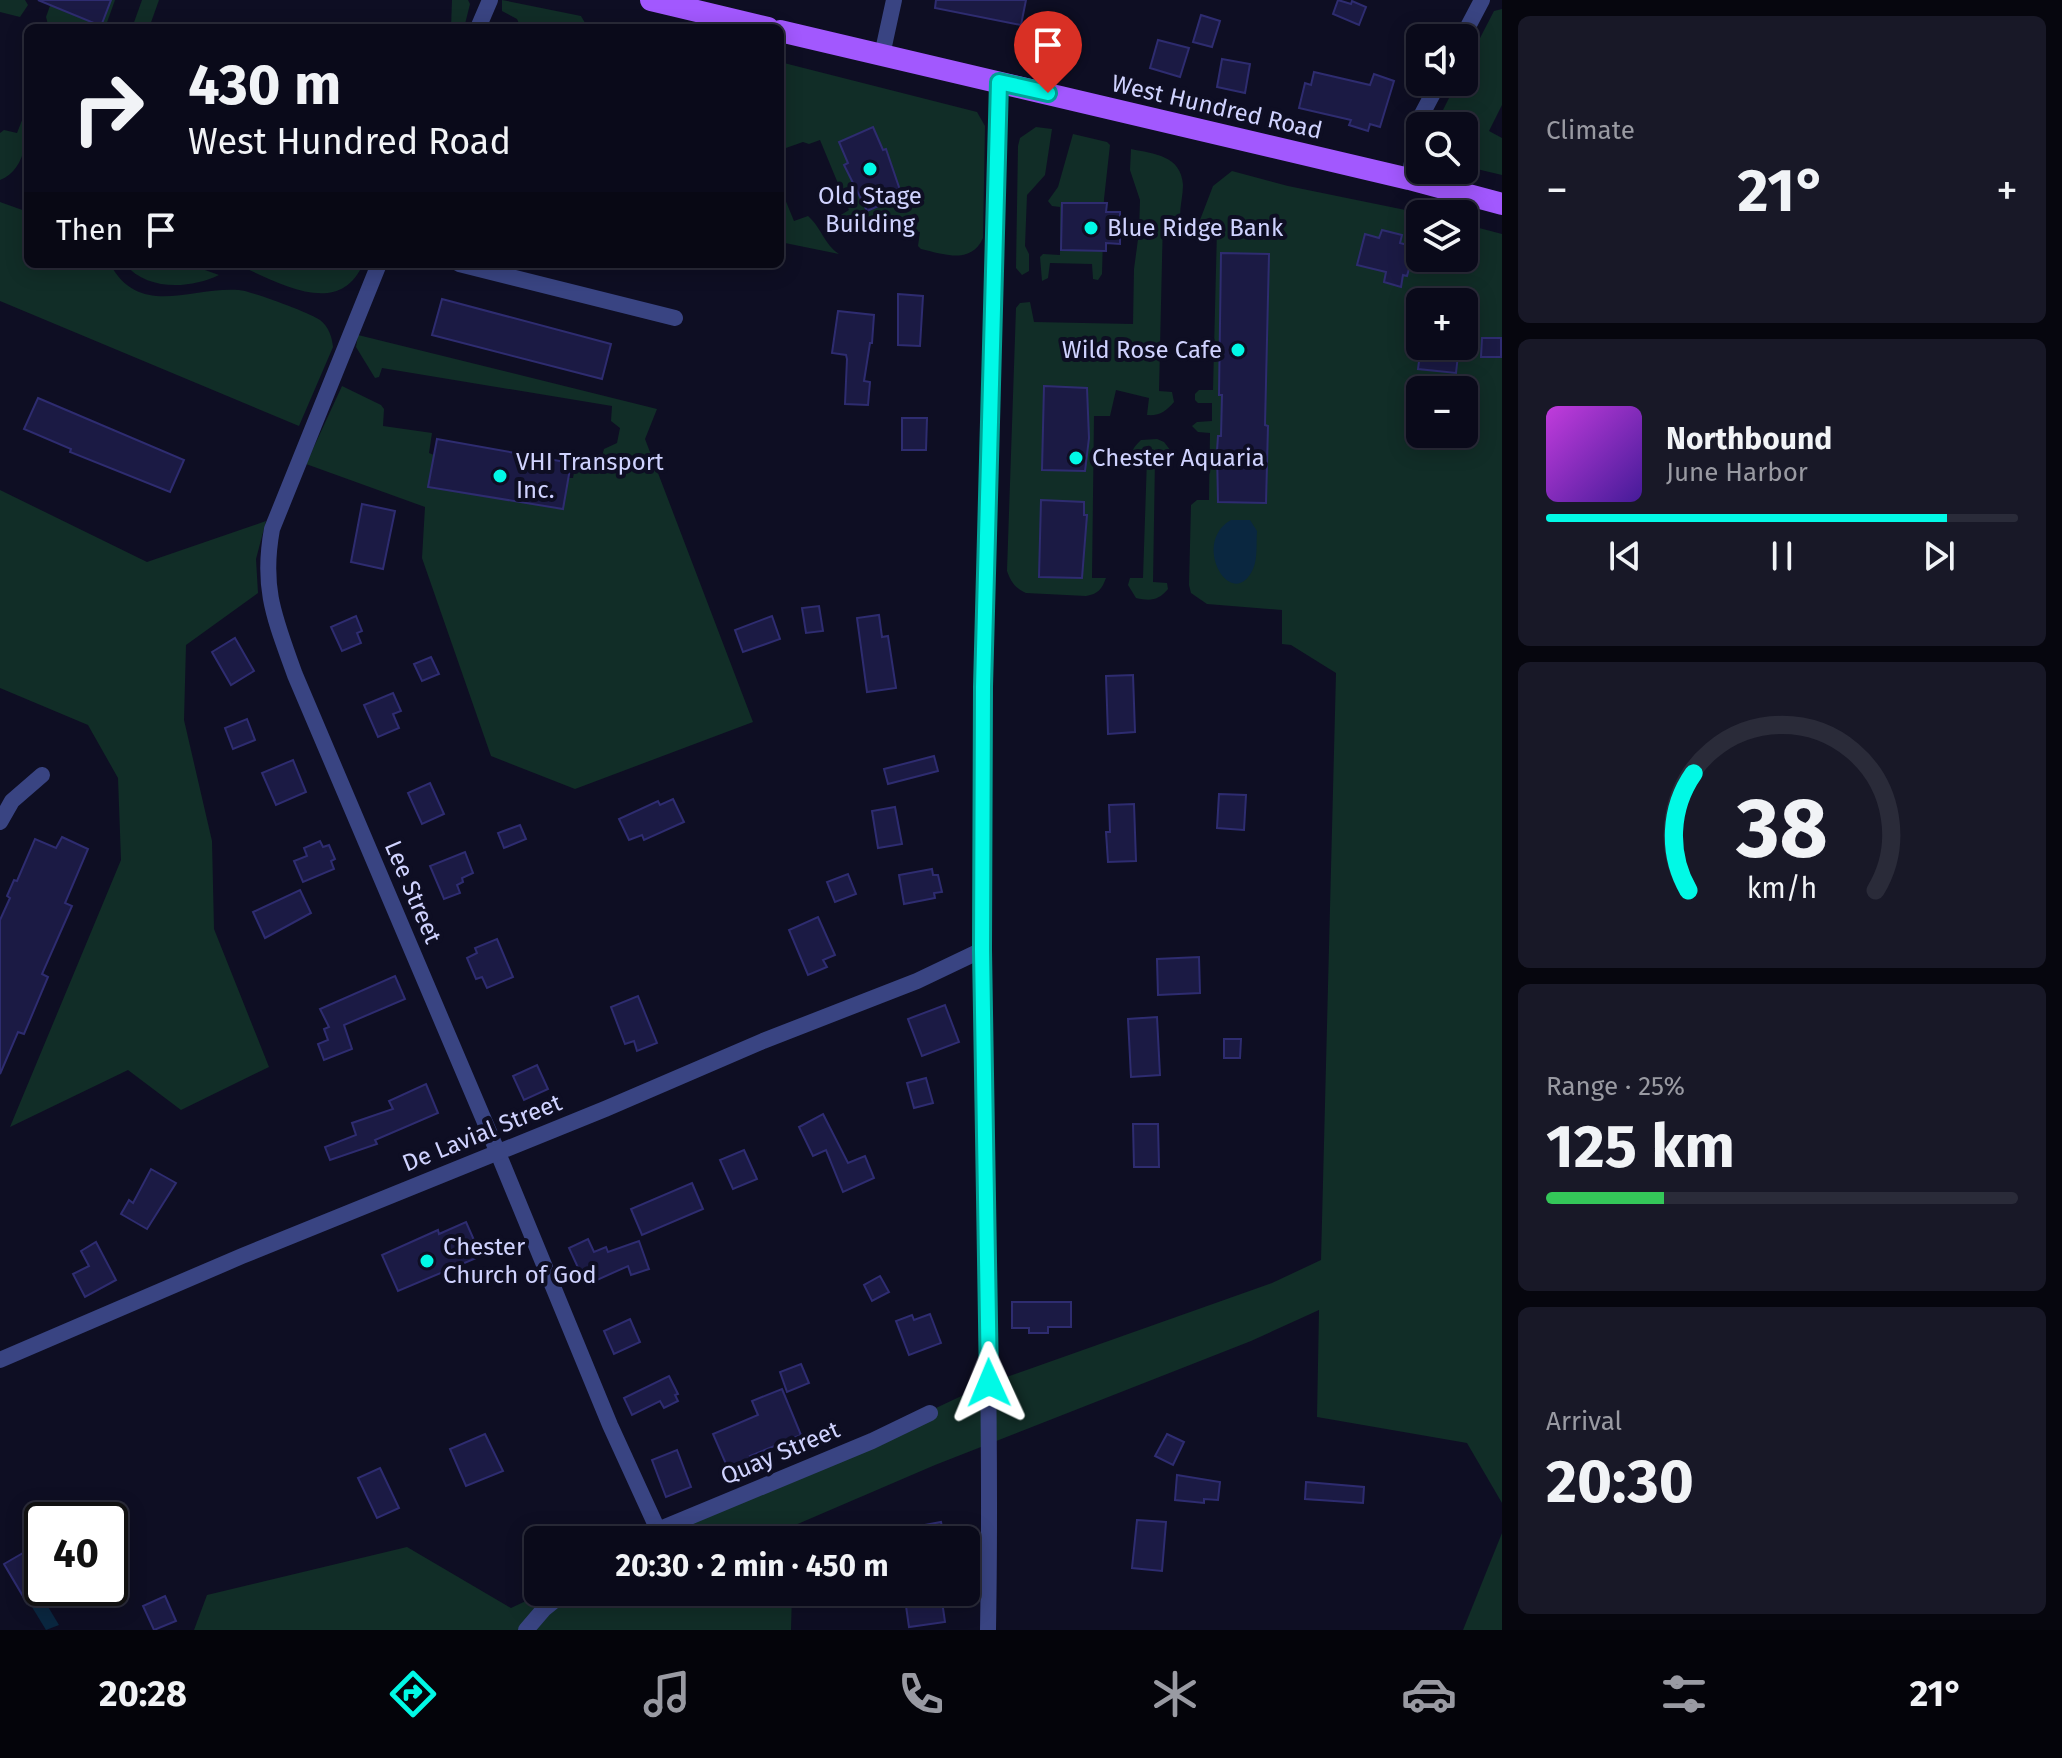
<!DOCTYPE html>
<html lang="en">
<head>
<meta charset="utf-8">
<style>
	body { margin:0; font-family:"Fira Sans",sans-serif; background:#181827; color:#f1f3f6; height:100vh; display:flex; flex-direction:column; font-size:30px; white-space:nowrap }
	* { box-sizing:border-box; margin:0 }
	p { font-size:26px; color:#999aa2 }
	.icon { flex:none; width:44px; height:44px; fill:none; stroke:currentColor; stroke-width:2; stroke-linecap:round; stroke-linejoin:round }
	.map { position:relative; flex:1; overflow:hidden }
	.sheet { display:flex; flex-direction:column; gap:16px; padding:16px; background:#06060e; width:560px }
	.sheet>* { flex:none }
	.hud { position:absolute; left:24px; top:24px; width:760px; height:244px; border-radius:12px; box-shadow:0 4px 20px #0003,0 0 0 2px #2a2b39; background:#0a0a1a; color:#f1f3f6; overflow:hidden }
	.buttons { position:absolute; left:1406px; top:24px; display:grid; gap:16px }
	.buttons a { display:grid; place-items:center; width:72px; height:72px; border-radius:12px; background:#0a0a1a; box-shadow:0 4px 20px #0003,0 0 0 2px #2a2b39; font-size:40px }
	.speed { position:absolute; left:24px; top:1502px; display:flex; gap:16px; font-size:40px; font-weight:700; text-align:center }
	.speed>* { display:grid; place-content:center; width:104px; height:104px; border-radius:50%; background:#0a0a1a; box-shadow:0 4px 20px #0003,0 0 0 2px #2a2b39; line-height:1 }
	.speed .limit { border:4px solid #111; border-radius:12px; background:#fff; color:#111 }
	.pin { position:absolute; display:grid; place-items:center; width:68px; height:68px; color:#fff; margin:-82px -34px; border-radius:50% 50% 50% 0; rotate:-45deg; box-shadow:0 0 8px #0007 }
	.pin .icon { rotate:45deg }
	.me { position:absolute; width:88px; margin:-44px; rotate:359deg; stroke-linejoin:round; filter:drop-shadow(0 0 6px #0008) }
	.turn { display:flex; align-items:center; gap:28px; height:168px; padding:0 32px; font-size:36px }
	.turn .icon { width:104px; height:104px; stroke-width:2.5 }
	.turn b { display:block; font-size:56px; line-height:68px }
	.then { display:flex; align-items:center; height:76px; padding:0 32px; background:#0003; gap:16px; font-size:30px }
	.big { font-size:60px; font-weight:700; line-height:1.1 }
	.sheet .widget { flex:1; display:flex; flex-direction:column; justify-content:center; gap:12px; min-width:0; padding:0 28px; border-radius:12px; background:#181827 }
	.sheet .dial { align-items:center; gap:0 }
	.dial svg { height:208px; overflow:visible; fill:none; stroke:#2a2b39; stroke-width:7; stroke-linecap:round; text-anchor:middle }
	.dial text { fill:#f1f3f6; stroke:none }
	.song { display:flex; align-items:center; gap:24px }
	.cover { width:96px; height:96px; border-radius:12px; background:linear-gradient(135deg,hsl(290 70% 55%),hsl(260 70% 35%)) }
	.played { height:8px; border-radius:4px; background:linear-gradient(90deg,#01f9e6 85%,#2a2b39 85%) }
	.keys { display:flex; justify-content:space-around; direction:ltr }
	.heat { display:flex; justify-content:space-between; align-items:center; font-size:44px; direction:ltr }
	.charge { height:12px; border-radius:6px; background:linear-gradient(90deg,#34c759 25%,#2a2b39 0) }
	.trip { position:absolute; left:524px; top:1526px; width:456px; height:80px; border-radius:12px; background:#0a0a1a; box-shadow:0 4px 20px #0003,0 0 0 2px #2a2b39; font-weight:700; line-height:80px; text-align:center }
	.menu { display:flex; height:128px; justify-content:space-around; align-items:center; background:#04040a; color:#999aa2 }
	.menu .icon { width:56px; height:56px }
	.menu .active { color:#01f9e6 }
	.menu b { font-size:36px; color:#f1f3f6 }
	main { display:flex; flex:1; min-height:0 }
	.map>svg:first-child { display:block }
	.green { fill:#112d27; fill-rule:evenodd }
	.water { fill:#0a2740 }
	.building { fill:#1b1a44; stroke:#2e2c70; stroke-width:2 }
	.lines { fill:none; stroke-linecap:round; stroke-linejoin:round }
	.minor { stroke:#394482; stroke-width:16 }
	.tertiary { stroke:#394482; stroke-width:16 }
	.primary { stroke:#a258fe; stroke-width:22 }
	.route-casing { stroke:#01a296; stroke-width:20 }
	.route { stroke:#01f9e6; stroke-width:14 }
	.poi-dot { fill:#01f9e6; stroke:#0e0e23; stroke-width:3 }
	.labels { text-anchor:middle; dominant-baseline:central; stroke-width:8; stroke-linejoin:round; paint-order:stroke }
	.street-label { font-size:24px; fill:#d0d3ff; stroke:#0e0e23 }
	.poi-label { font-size:24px; fill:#d0d3ff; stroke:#0e0e23; text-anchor:start }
</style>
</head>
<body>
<main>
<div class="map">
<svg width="1502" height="1630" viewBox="0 0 1502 1630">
	<rect width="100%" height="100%" fill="#0e0e23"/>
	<g class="green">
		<polygon points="0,0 25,0 28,5 20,17 0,12"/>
		<polygon points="52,0 115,0 105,28 49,28 46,17"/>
		<polygon points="142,0 159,0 149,28 132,28"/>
		<polygon points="452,0 468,0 470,4 464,28 451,28"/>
		<polygon points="502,0 581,16 588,28 521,28 517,19 502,11"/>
		<polygon points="1502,9 1502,105 1489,131 1502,138 1502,175 1464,166 1464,126 1435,126 1457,82 1464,82 1464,69 1494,11"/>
		<path d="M 784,63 L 977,112 L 985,126 L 983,238 C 971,265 943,254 921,249 L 918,246 L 920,232 L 858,217 L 855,230 L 847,232 L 842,229 L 836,218 L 849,210 L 820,140 L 809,144 L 803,142 L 783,149 L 780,155 L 780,66 Z"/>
		<path d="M 28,105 C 28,131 28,169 0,180 L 0,133 L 4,130 L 17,133 Z"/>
		<polygon points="1036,127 1052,129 1045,175 1027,195 1025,246 1029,254 1029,271 1022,275 1016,268 1018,146 1020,138"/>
		<polygon points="1073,134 1107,142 1110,145 1104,199 1102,274 1098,280 1093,279 1092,264 1050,263 1048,278 1042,281 1040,257 1043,254 1060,255 1060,207 1052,206 1048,201 1058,187"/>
		<path d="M 1131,149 C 1154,154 1181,155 1183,185 C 1183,195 1180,206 1180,216 L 1163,218 L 1159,391 L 1172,392 L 1174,402 C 1166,411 1160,416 1147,415 L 1149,398 L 1116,390 L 1110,416 L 1094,416 L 1092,578 L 1106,578 C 1102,589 1098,594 1086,596 L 1026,593 C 1015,588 1011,582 1007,571 L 1016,308 L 1020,303 L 1030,302 L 1034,322 L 1133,324 L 1134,269 L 1139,232 L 1140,200 L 1130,170 Z"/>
		<path d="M 1232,171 L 1288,186 L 1425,214 L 1420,214 L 1420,258 L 1464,258 L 1464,224 L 1502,234 L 1502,1503 L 1467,1443 L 1317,1417 L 1319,1310 L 1251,1341 L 935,1465 L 793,1526 L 792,1540 L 655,1540 L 987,1384 L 1272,1283 L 1321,1260 L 1336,673 L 1291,645 L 1282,644 L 1282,610 L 1207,604 L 1191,593 L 1189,585 L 1191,505 L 1197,500 L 1209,500 L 1210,433 L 1198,432 L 1192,426 L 1197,422 L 1212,421 L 1212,403 L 1198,403 L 1195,400 L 1195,394 L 1199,390 L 1213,390 L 1217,229 L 1200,226 L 1200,220 L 1213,186 ZM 1420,302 L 1464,302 L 1464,346 L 1420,346 ZM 1420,390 L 1464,390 L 1464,434 L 1420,434 Z"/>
		<path d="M 780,187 L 794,221 L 808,216 C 821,227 824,244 839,254 L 780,242 Z"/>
		<path d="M 0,202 L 28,212 L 28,264 L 110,264 C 140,319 192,286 239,290 C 251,291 311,313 320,320 C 329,327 332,337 333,347 L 299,426 L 0,301 Z"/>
		<path d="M 125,264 L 188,264 L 219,275 C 190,289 147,291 125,264 Z"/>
		<path d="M 235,264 L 363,264 C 338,321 276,280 235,264 Z"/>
		<polygon points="358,335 657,409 645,439 753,722 575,789 491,756 422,558 425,507 306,464 342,386 381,405 384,409 383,426 432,433 429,453 434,455 429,487 545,500 568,482 569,478 573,478 577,457 601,460 604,449 617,443 620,428 611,421 612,406 382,368 379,377 375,378 356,347"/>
		<path d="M 1157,439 L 1164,442 L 1174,455 L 1170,459 L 1155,459 L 1153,582 L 1167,583 L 1168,589 C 1158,601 1150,601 1136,598 L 1128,585 L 1130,578 L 1143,578 L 1147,458 L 1134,457 C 1130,450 1136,445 1141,440 Z"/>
		<polygon points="0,490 147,562 266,521 256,559 258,593 186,645 184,720 212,841 214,929 269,1067 181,1110 128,1070 10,1127 121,860 118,778 88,725 0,688"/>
		<polygon points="1502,1533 1502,1630 1463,1630"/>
		<polygon points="407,1547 511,1608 545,1592 792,1592 791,1630 194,1630 207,1595"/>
	</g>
	<g class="water">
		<path d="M 1231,520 L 1250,520 L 1257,531 C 1256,543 1258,558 1253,569 C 1232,614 1190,543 1231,520 Z"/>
		<polygon points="44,1600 59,1625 46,1630 32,1607"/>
	</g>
	<g class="building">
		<polygon points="38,0 111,0 101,26"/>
		<polygon points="936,0 1026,0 1021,25 935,8"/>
		<polygon points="1338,0 1351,4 1352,1 1366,7 1359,25 1333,14"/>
		<polygon points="1201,15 1220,21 1212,47 1193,42"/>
		<polygon points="1158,40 1189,48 1180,77 1150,68"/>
		<polygon points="1222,59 1250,64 1245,93 1217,87"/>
		<polygon points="1314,72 1370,85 1374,74 1394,81 1380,127 1370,124 1368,131 1349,125 1351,120 1299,108 1305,83 1311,85"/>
		<polygon points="873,127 883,150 886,149 902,196 867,211 844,165 848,163 839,142"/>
		<polygon points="1062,203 1107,203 1106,212 1120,212 1120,244 1106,243 1106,251 1061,250"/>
		<polygon points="1382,230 1402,235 1400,243 1415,247 1407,276 1403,275 1401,287 1384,282 1386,272 1357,265 1365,234 1379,238"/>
		<polygon points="1221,253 1269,254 1265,425 1268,426 1266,503 1218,502 1217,451 1218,436 1221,436 1222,395 1219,395"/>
		<polygon points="898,294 923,296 920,346 898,345"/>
		<polygon points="442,299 611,344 602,379 432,335"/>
		<polygon points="838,311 874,315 872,343 870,343 864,381 870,382 868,405 845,404 847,359 846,355 832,353"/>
		<polygon points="1482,338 1501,338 1501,357 1481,357"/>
		<polygon points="1421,346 1459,346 1456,373 1418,369"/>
		<polygon points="1044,386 1087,388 1089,438 1085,471 1042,470"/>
		<polygon points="38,398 184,460 170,492 70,452 71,449 24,429"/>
		<polygon points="902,418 927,418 926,450 902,450"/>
		<polygon points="437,439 571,463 563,509 428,487"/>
		<polygon points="1041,500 1084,502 1084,515 1087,515 1082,578 1039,577"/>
		<polygon points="362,504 395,511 383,569 351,562"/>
		<polygon points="819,606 823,631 806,633 802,608"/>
		<polygon points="879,615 882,637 888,636 896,688 867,692 857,618"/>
		<polygon points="356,616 362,631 357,633 361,643 342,651 331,627"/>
		<polygon points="772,616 780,639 743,652 735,630"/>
		<polygon points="235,638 254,671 231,685 212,652"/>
		<polygon points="431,657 439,674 422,681 414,664"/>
		<polygon points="1133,675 1135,732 1108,734 1106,676"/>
		<polygon points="393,693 401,711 393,714 399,728 378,737 364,705"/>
		<polygon points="247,719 255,740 233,749 225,728"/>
		<polygon points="934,756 938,771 888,784 884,769"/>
		<polygon points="293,760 306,792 276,805 262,773"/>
		<polygon points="430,783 444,814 422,824 408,793"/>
		<polygon points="1219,794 1246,795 1244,830 1217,828"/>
		<polygon points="673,799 684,822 644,840 642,835 629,840 619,819 658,801 660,805"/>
		<polygon points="1134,804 1136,861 1108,862 1106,832 1110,832 1109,805"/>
		<polygon points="895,807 902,844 878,848 872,811"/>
		<polygon points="520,825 526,839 504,848 498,833"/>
		<polygon points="62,837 88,849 65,903 72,906 42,974 48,977 24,1034 18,1032 0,1074 0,920 10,898 7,896 14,880 17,881 35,839 56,848"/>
		<polygon points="320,841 323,847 329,845 335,859 331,861 334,869 303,882 294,861 307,856 304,848"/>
		<polygon points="465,852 473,873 462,878 463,882 457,885 460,893 444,899 430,866"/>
		<polygon points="932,869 933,875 938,875 942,892 934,893 935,898 904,904 899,875"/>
		<polygon points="848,874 856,894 835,902 827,882"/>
		<polygon points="300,890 311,913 265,938 253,912"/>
		<polygon points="818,917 835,955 823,960 827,967 808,975 789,930"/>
		<polygon points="497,939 513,977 487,988 482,977 476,979 467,958 477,953 475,948"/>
		<polygon points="1199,957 1200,993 1158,995 1157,959"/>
		<polygon points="395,976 405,999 344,1025 352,1049 324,1060 318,1044 328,1040 324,1029 329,1027 320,1009"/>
		<polygon points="638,996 657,1043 637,1051 634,1041 625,1044 611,1007"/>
		<polygon points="945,1005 959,1042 922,1056 908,1019"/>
		<polygon points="1157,1017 1160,1075 1131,1077 1128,1019"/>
		<polygon points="1224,1039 1241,1039 1240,1058 1224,1058"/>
		<polygon points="537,1065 548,1089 524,1100 513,1076"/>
		<polygon points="926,1078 933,1103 914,1108 907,1083"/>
		<polygon points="426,1084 438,1113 375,1140 377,1144 330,1160 325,1147 356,1135 352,1123 393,1109 389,1101"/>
		<polygon points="823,1114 848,1163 865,1156 874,1178 843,1192 826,1150 813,1156 799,1127"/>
		<polygon points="1133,1124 1158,1124 1159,1167 1134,1167"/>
		<polygon points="744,1150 757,1179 733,1189 720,1160"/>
		<polygon points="151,1169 176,1183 147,1229 121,1214 129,1200 133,1203"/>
		<polygon points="692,1183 703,1209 642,1235 631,1209"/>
		<polygon points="466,1222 481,1256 398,1291 382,1255 438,1230 439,1234"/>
		<polygon points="588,1239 594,1252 606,1247 608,1252 639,1241 649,1269 631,1275 628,1266 586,1285 569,1248"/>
		<polygon points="96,1242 116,1280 85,1297 73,1274 89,1266 81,1251"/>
		<polygon points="880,1276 889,1292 872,1301 864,1285"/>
		<polygon points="1012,1302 1071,1302 1071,1327 1048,1327 1048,1333 1029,1333 1029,1328 1012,1328"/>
		<polygon points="930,1314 941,1343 909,1355 896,1321 912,1315 914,1320"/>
		<polygon points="630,1319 640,1342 614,1354 604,1331"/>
		<polygon points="801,1364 809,1383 787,1392 780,1372"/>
		<polygon points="669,1376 678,1394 675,1395 678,1401 664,1408 660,1401 632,1415 624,1398"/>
		<polygon points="782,1389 801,1435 750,1456 753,1461 729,1471 713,1434 758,1415 752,1401"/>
		<polygon points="485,1434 503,1471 466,1486 450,1449"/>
		<polygon points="1167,1434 1184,1442 1173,1465 1155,1456"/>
		<polygon points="677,1450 691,1487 666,1497 652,1460"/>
		<polygon points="380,1468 399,1508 377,1518 358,1478"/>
		<polygon points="1177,1475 1220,1482 1218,1500 1204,1499 1204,1503 1175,1500"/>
		<polygon points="1306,1482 1364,1487 1363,1503 1305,1499"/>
		<polygon points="1137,1520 1166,1522 1162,1571 1132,1568"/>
		<polygon points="941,1522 945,1540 887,1540 887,1532"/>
		<polygon points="42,1542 42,1594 27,1603 4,1564"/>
		<polygon points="165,1596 176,1621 154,1630 143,1606"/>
		<polygon points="942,1601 945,1622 909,1627 906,1606"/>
	</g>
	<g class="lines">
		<g class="minor">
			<polyline points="478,28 490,0"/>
			<polyline points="1462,38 1482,0"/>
			<polyline points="882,55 894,0"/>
			<polyline points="1409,179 1420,118 1439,82"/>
			<path d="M 379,264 L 272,529 C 261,589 275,619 295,675 L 498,1153 L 610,1425 L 658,1530 L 659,1540"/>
			<polyline points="459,264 675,318"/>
			<polyline points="0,822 12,801 42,775"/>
			<polyline points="0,1360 242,1256 605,1109 763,1041 917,981 982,950"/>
			<polyline points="658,1530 872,1441 930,1413"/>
			<polyline points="526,1630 544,1609 565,1592"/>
		</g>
		<path class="tertiary" d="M 988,1630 C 992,1402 983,1174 982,945 C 982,657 993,370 999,82"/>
		<g class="primary">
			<polyline points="651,0 768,28"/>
			<polyline points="780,31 1409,179 1502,204"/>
		</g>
	</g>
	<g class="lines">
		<g class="route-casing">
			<polyline id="route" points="989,1383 982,950 983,687 999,82 1048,93"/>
		</g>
		<use href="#route" class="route"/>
	</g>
	<g class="poi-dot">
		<circle cx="870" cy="169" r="8"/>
		<circle cx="1091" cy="228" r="8"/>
		<circle cx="1238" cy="350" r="8"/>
		<circle cx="1076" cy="458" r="8"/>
		<circle cx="500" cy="476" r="8"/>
		<circle cx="427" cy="1261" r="8"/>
	</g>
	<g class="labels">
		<g class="street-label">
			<text transform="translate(1217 107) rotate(13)">West Hundred Road</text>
			<text transform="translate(413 892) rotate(67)">Lee Street</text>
			<text transform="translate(482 1133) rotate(-22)">De Lavial Street</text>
			<text transform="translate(780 1453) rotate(-23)">Quay Street</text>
		</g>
		<g class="poi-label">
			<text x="870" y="196" text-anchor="middle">Old Stage<tspan x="870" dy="28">Building</tspan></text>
			<text x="1107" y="228">Blue Ridge Bank</text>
			<text x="1222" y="350" text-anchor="end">Wild Rose Cafe</text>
			<text x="1092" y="458">Chester Aquaria</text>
			<text x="516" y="462">VHI Transport<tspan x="516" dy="28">Inc.</tspan></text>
			<text x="443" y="1247">Chester<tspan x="443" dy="28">Church of God</tspan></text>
		</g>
	</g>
</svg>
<div class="buttons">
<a><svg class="icon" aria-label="sound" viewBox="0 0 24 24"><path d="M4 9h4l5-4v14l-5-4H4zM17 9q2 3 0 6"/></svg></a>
<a><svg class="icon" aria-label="search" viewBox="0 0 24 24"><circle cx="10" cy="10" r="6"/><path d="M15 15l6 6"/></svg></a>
<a><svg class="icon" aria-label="layers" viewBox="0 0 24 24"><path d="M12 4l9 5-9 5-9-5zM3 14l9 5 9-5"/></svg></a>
<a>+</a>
<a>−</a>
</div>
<div class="speed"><div class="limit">40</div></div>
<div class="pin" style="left:1048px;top:93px;background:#d93025"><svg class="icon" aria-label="arrive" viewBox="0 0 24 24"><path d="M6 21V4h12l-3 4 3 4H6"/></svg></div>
<svg class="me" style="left:989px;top:1383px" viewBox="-20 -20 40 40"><path d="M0-17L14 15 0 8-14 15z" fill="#01f9e6" stroke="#fff" stroke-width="4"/></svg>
<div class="trip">20:30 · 2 min · 450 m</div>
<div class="hud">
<div class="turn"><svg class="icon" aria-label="right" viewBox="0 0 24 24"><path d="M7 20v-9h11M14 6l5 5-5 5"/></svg><div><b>430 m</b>West Hundred Road</div></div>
<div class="then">Then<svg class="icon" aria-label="arrive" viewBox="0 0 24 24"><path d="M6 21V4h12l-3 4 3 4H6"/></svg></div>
</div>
</div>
<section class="sheet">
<div class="widget"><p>Climate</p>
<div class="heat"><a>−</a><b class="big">21°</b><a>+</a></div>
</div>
<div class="widget">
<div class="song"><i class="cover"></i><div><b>Northbound</b><p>June Harbor</p></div></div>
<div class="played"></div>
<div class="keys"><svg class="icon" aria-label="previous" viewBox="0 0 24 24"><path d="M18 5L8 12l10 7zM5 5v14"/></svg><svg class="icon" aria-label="pause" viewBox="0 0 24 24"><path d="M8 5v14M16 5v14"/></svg><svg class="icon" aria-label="next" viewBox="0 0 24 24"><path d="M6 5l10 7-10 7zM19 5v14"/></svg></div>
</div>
<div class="widget dial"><svg viewBox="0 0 100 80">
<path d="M14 69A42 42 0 1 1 86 69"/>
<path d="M14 69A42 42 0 0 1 16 24" stroke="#01f9e6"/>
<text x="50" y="56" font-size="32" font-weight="700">38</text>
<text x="50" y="72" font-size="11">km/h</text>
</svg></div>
<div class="widget"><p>Range · 25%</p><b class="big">125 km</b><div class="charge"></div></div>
<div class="widget"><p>Arrival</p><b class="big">20:30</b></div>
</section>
</main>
<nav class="menu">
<b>20:28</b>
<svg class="icon active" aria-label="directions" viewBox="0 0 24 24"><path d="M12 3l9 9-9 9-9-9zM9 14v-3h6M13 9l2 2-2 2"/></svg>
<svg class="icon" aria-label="music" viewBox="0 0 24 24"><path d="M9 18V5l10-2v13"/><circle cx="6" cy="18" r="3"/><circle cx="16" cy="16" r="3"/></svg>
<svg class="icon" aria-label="phone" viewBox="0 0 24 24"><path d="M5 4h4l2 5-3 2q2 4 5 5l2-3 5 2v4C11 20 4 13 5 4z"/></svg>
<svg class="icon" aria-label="climate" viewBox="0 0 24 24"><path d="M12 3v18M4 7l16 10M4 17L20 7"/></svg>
<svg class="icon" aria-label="car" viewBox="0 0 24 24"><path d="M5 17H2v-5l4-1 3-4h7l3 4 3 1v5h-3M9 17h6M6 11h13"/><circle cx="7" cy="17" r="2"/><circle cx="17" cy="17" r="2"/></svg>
<svg class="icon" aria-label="filters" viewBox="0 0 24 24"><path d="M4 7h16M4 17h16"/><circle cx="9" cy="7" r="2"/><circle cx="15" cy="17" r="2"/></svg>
<b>21°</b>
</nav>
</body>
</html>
